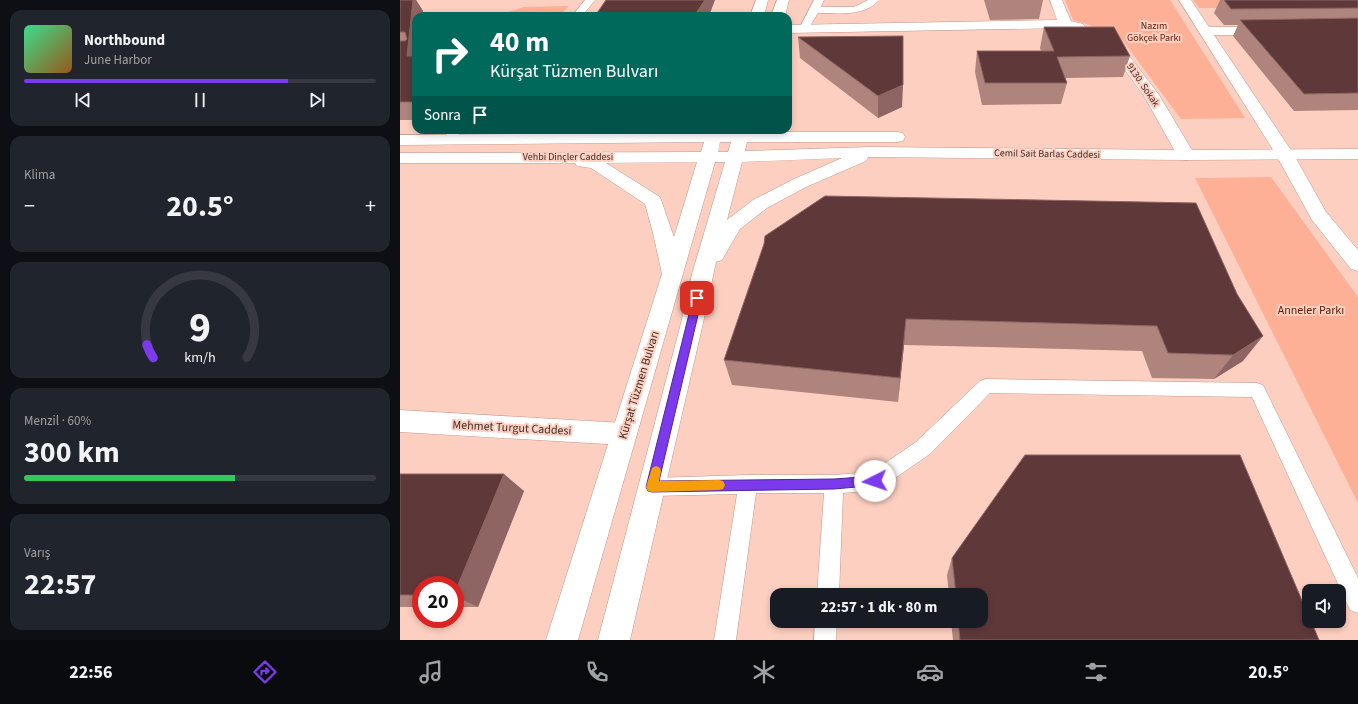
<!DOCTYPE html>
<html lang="tr">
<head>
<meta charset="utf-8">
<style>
	body { margin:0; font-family:"Source Sans 3",sans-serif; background:#20242c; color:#f1f3f6; height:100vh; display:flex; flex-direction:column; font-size:15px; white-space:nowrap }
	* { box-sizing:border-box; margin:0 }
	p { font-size:13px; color:#9ea1a6 }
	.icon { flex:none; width:22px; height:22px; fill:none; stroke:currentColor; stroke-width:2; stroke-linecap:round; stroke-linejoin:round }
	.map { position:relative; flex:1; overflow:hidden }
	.panel { display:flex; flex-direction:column; gap:10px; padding:10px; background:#0d0f14; width:400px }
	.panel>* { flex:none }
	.banner { position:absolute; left:12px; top:12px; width:380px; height:122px; border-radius:12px; box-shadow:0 2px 6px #0003; background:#00695c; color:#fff; overflow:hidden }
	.buttons { position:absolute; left:902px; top:584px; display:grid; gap:8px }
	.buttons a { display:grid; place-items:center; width:44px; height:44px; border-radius:8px; background:#171b24; box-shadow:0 2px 6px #0003; font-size:20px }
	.speed { position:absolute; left:12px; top:576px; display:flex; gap:8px; font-size:20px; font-weight:700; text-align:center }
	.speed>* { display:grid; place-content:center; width:52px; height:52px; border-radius:50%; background:#171b24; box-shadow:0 2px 6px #0003; line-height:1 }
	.speed .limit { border:6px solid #d22; background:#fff; color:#111 }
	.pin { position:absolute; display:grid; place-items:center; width:34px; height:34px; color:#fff; margin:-17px; border-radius:8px; box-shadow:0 2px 6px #0006 }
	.me { position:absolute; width:44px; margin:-22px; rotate:266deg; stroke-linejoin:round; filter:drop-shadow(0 0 3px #0008) }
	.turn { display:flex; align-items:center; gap:14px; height:84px; padding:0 12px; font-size:18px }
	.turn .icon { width:52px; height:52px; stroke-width:2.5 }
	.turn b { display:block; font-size:28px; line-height:34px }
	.then { display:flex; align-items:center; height:38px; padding:0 12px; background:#0003; gap:8px; font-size:15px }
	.big { font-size:30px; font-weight:700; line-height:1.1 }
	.panel .tile { flex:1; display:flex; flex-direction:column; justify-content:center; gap:6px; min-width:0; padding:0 14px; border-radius:12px; background:#20242c }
	.panel .dial { align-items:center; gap:0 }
	.dial svg { height:104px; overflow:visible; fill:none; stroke:#363941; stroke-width:7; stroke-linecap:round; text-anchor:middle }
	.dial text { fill:#f1f3f6; stroke:none }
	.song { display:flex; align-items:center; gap:12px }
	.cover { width:48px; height:48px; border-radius:6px; background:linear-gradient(135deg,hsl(150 70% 55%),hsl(30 70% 35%)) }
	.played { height:4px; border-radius:2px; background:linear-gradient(90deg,#7c3aed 75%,#363941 75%) }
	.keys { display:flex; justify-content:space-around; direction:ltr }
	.heat { display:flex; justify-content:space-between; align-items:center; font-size:22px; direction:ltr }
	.charge { height:6px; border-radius:3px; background:linear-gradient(90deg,#34c759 60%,#363941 0) }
	.trip { position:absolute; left:370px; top:588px; width:218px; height:40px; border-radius:12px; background:#171b24; box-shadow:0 2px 6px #0003; font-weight:700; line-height:40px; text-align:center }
	.dock { display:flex; height:64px; justify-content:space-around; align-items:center; background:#090b0e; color:#9ea1a6 }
	.dock .icon { width:28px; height:28px }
	.dock .selected { color:#7c3aed }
	.dock b { font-size:18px; color:#f1f3f6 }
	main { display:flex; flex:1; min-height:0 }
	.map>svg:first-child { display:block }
	.green { fill:#feb096 }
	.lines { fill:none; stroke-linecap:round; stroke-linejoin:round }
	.lane-casing { stroke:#c19788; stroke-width:1 }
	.street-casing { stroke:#c19788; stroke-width:1 }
	.secondary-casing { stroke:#c19788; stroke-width:1 }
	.lane { fill:#fff; fill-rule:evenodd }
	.street { fill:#fff; fill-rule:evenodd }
	.secondary { fill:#fff; fill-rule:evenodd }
	.wall { fill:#ae847c }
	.shaded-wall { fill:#8e6562 }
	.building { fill:#5f3839; stroke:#8e6562 }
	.route { fill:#7c3aed; stroke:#51269a }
	.slow { fill:#f59e0b }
	.labels { text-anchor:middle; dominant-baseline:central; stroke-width:4; stroke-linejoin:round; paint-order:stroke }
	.far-park-label { font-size:10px; fill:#602008; stroke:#fccfc0 }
	.far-street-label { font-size:10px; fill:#3f2e28; stroke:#fccfc0 }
	.park-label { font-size:12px; fill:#602008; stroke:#fccfc0 }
	.street-label { font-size:12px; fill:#3f2e28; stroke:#fccfc0 }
</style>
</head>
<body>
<main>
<section class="panel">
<div class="tile">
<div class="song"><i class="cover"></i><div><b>Northbound</b><p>June Harbor</p></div></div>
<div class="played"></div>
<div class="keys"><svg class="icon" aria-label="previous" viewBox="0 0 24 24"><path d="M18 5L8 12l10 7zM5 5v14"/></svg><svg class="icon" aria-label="pause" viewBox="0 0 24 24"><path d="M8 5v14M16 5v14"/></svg><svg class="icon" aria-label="next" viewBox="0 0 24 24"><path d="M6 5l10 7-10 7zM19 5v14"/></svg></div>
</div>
<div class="tile"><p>Klima</p>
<div class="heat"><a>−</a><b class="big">20.5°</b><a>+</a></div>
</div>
<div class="tile dial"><svg viewBox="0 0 100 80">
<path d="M14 69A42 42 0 1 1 86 69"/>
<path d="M14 69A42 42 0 0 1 9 59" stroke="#7c3aed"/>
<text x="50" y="56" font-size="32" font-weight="700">9</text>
<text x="50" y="72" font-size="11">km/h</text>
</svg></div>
<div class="tile"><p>Menzil · 60%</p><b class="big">300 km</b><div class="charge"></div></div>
<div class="tile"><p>Varış</p><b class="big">22:57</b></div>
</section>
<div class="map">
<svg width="958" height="640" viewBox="0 0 958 640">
	<rect width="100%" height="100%" fill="#fccfc0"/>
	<g class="green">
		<polygon points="665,0 770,0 845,118 781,119 718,34 673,20"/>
		<polygon points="793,0 832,0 838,8 799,8"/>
		<polygon points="169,6 159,16 97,16 124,7"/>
		<polygon points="871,177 958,297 958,503 795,178"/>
	</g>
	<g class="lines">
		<g class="lane-casing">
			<g id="lane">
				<polygon points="185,0 195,0 182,16 172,16"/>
				<path d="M 414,0 L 424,0 L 421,7 L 454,7 L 468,0 L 479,0 C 465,17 437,13 418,13 L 407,31 L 401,31 L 399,29 Z"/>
				<polygon points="50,130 62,130 53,143 45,143 43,140"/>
				<polygon points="586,379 857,383 863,385 958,578 958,613 950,610 852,397 590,393 530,454 482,487 475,490 443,493 439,595 417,595 424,493 356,493 336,640 314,640 337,494 252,496 245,494 242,487 245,480 252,478 348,475 434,475 472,472 516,442 580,381"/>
				<polygon points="415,621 437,621 436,640 414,640"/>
			</g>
		</g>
		<g class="street-casing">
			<g id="street">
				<polygon points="650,0 662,0 671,21 683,24 685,27 683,30 678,31 665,28 388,33 388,25 657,20"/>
				<polygon points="779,0 791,0 809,27 865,27 870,28 872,31 870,34 865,35 814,35 893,153 926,212 958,250 958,271 951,269 912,220 875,153"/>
				<polygon points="710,36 715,37 759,95 795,155 792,159 786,160 780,159 777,155 744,96 703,40 705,37"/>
				<polygon points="0,410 224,423 233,426 237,434 233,442 224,445 0,432"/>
			</g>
		</g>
		<g class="secondary-casing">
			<g id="secondary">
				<polygon points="356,0 368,0 364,16 350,16"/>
				<polygon points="377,0 389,0 385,16 371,16"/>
				<path d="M 341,132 L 497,132 L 503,133 L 505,137 L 503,141 L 497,142 L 347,142 L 345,151 L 471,147 L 786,150 L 958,149 L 958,159 L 786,160 L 468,157 L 466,161 L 406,187 L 367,208 L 340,229 L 322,260 L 316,262 L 303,323 L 230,640 L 198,640 L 281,323 L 292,274 L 325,162 L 315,162 L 178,640 L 146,640 L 262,274 L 253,233 L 245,204 L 191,168 L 177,166 L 175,163 L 0,163 L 0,153 L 301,152 L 304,142 L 0,145 L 0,135 ZM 320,142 L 331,142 L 328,152 L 318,152 ZM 442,158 L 394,179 L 353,200 L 327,220 L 342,162 ZM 297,162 L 274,237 L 260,197 L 206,163 Z"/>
			</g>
		</g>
		<use href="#lane" class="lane"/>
		<use href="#street" class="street"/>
		<use href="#secondary" class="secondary"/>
	</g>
	<g class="wall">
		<polygon points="0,0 16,0 23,11 16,16 16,120 0,120"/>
		<polygon points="584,0 643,0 639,19 590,20"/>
		<polygon points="820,0 958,0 958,110 894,111 833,36 838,25 824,25 814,13"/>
		<polygon points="644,27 730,56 723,77 665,78 667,83 661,104 582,105 575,72 577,51 641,51 640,48"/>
		<polygon points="398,37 502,107 478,118 400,58"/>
		<polygon points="796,203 843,361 814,379 752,378 742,351 504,345 498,402 332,385 324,360"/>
		<polygon points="0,474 124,491 78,607 55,607 55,585 21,585 21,607 0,607"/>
		<polygon points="552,558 919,640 553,640 551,621 581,621 581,595 549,595 547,575"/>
	</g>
	<g class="shaded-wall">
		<polygon points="13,0 16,0 23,11 22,16 16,16 16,69 7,56"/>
		<polygon points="305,0 315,0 309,16 294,16"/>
		<polygon points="503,85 502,107 478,118 478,96"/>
		<polygon points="506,319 504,345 498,402 500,378"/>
		<polygon points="863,336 843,361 814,379 833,355"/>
		<polygon points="104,474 124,491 78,607 55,596 55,592"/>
	</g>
	<g class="building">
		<polygon points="0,0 13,0 7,56 16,56 16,102 0,102 0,41 5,41 7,39 5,32 0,32"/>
		<polygon points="206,0 305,0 294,16 195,16"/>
		<polygon points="824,0 958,0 958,8 831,9"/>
		<polygon points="958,18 958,93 904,94 840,20"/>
		<polygon points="644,27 714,27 730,56 657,57 667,83 585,83 577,51 654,51"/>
		<polygon points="503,36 503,85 478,96 398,37"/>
		<polygon points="425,196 796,203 837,294 863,336 833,355 768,353 757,326 506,319 500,378 324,360 364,244 365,236"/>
		<polygon points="625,455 840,455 909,617 909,621 911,621 919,640 560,640 558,621 581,621 581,595 556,595 552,558"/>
		<polygon points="0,474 104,474 55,592 55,585 21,585 21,595 0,595"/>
	</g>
	<polygon class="route" points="297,295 302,298 259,481 434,479 475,476 479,478 480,481 479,485 434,489 252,492 248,491 246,487 293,298"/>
	<polygon class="slow" points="256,466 260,468 261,471 259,481 319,480 323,481 325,485 323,489 319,490 252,492 248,491 246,487 252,468"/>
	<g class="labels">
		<g class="far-park-label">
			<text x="754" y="26">Nazım<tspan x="754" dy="12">Gökçek Parkı</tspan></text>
		</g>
		<g class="far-street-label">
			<text transform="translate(743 85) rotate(56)">9130. Sokak</text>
			<text transform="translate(647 154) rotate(1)">Cemil Sait Barlas Caddesi</text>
			<text x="168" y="157">Vehbi Dinçler Caddesi</text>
		</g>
		<g class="park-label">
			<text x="911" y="310">Anneler Parkı</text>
		</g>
		<g class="street-label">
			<text transform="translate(239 385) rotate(-73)">Kürşat Tüzmen Bulvarı</text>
			<text transform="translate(112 428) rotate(3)">Mehmet Turgut Caddesi</text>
		</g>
	</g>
</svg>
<div class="buttons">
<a><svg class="icon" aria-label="sound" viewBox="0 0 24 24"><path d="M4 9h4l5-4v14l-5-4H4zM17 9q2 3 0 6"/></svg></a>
</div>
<div class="speed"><div class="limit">20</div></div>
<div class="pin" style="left:297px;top:298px;background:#d93025"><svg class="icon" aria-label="arrive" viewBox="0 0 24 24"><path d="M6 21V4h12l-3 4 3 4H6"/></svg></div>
<svg class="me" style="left:475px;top:481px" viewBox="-20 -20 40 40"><circle r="19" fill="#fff"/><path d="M0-13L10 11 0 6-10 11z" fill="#7c3aed"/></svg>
<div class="trip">22:57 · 1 dk · 80 m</div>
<div class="banner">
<div class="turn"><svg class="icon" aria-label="right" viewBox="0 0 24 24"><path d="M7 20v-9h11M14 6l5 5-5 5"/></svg><div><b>40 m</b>Kürşat Tüzmen Bulvarı</div></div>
<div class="then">Sonra<svg class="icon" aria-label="arrive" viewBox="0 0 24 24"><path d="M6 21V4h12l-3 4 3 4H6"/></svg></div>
</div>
</div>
</main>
<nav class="dock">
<b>22:56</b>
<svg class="icon selected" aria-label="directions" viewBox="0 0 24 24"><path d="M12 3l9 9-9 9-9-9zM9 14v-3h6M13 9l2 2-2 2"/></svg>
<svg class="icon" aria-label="music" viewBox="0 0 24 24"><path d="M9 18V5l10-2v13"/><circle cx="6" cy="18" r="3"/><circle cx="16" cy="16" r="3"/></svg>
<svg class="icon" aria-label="phone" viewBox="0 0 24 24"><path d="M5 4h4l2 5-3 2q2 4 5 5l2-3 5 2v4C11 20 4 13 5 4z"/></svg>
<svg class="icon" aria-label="climate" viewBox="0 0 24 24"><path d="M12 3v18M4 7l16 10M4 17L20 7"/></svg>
<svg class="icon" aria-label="car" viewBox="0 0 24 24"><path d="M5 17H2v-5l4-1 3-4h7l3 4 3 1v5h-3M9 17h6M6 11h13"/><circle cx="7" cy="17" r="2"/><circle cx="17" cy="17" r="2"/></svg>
<svg class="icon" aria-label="filters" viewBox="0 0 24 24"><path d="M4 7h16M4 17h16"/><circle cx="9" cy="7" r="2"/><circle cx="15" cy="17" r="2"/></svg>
<b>20.5°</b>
</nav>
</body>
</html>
